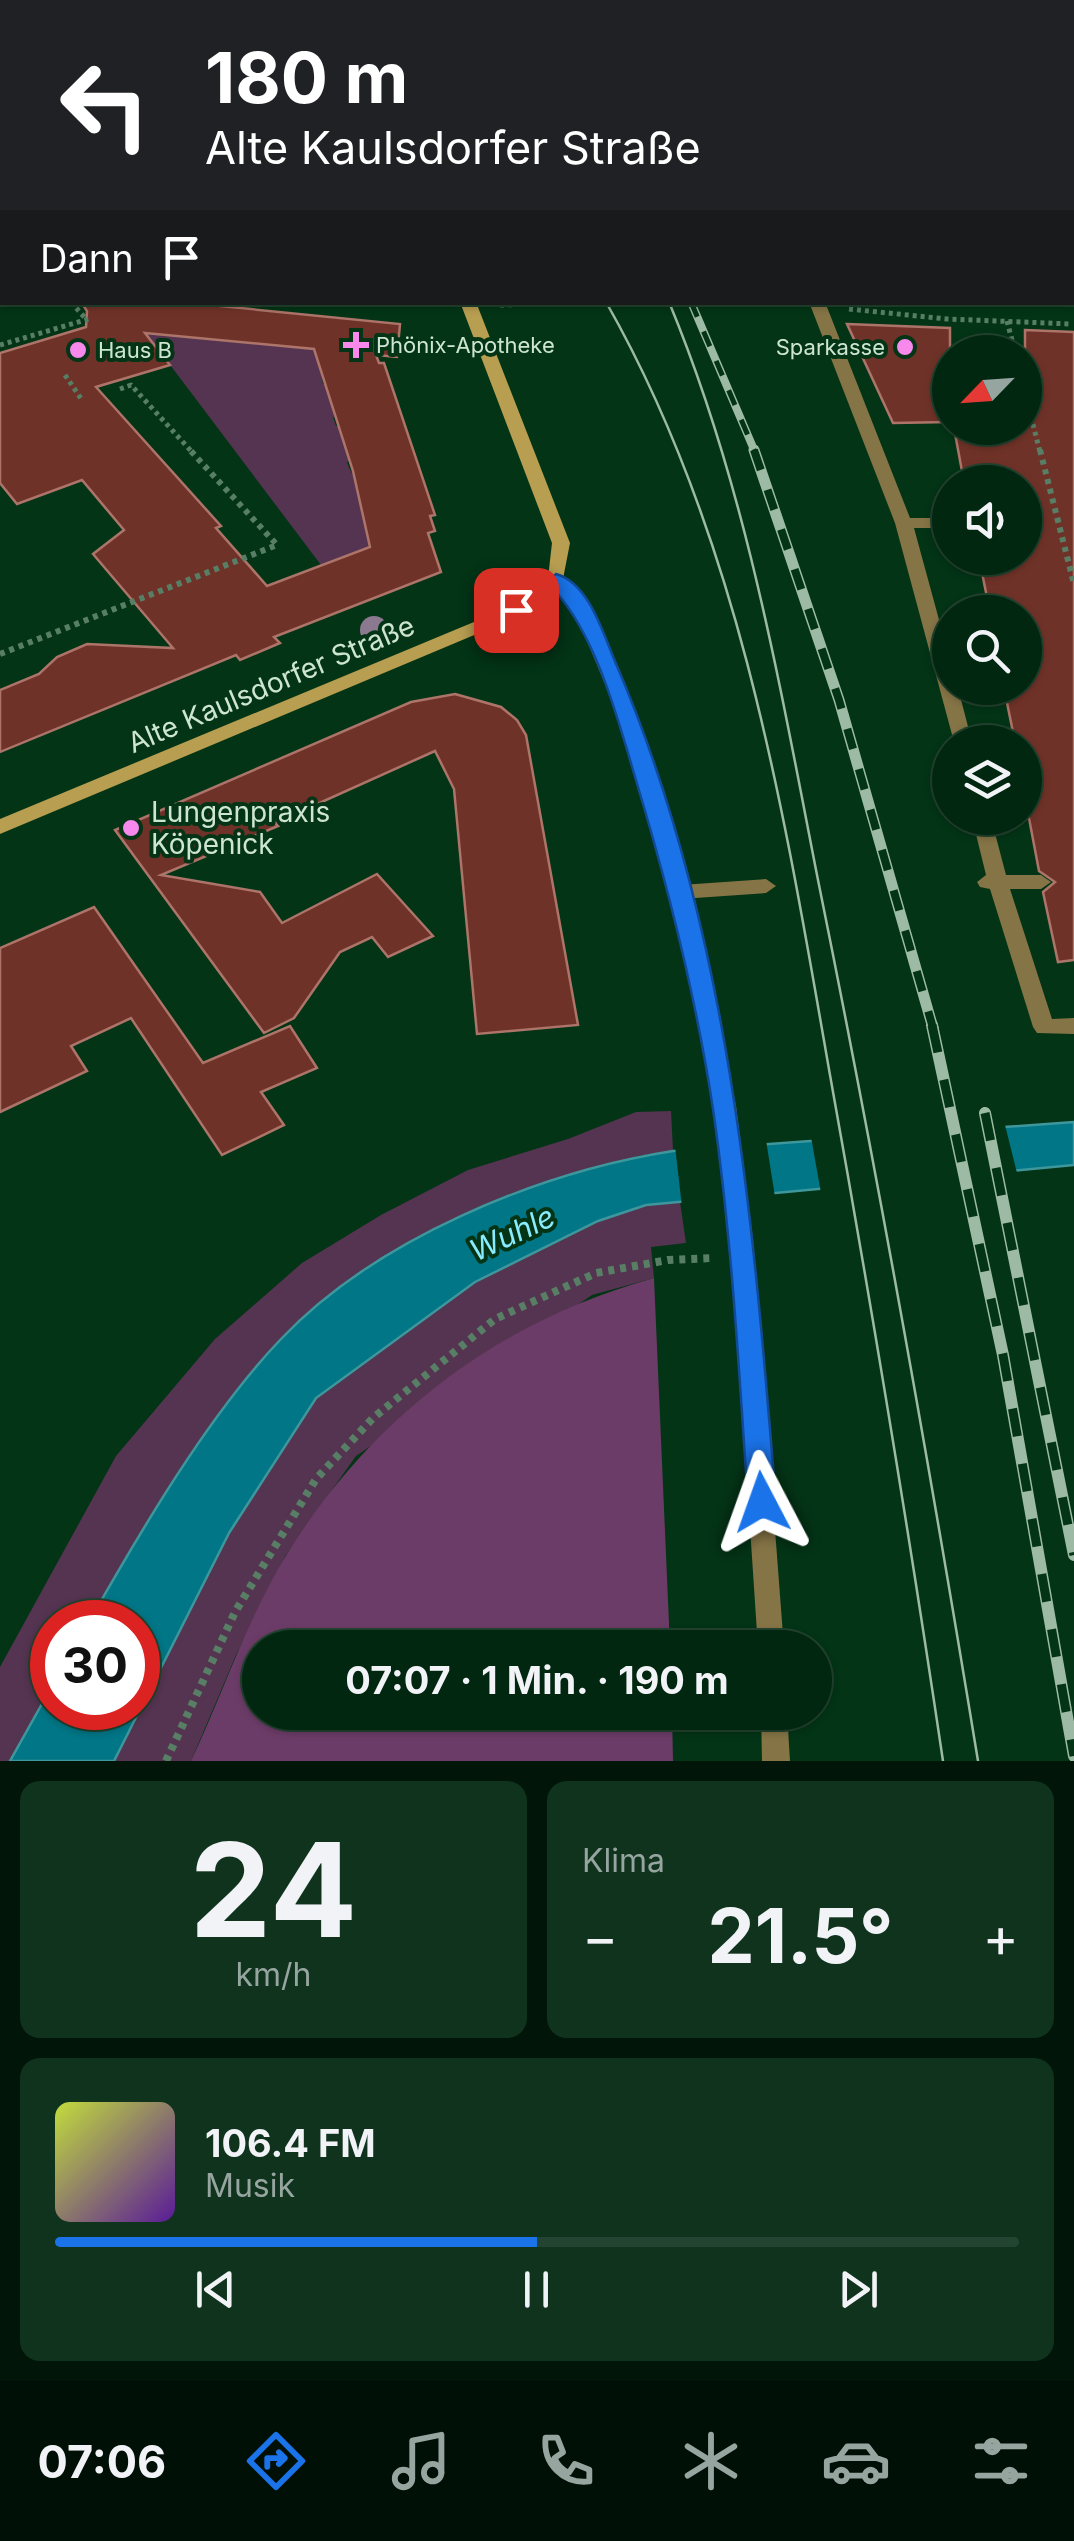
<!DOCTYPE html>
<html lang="de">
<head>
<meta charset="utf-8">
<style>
	body { margin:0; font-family:Inter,sans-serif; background:#10331e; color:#f1f3f6; height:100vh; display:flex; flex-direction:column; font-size:38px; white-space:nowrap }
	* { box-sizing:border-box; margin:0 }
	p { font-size:32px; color:#96a59f }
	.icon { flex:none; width:55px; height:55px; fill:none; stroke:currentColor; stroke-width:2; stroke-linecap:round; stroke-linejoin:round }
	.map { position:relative; height:1761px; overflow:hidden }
	.side { display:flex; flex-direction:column; gap:20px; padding:20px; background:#011509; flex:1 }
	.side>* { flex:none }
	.guide { position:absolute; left:0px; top:0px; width:1075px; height:305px; box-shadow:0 2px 8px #0004,0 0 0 2px #234430; background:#202124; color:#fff; overflow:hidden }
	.needle { width:65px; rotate:245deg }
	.controls { position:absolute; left:932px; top:335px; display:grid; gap:20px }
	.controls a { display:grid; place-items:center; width:110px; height:110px; border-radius:50%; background:#022710; box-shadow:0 2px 8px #0004,0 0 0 2px #234430; font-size:50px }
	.speed { position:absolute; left:30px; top:1600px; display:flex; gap:20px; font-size:50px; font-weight:700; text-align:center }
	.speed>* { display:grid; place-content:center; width:130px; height:130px; border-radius:50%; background:#022710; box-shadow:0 2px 8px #0004,0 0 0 2px #234430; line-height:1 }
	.speed .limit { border:15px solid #d22; background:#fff; color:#111 }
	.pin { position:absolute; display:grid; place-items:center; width:85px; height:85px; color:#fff; margin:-42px; border-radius:20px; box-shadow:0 5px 15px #0006 }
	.me { position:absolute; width:110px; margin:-55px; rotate:356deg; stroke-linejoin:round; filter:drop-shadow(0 0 8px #0008) }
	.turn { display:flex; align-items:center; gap:35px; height:210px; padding:0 40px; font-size:45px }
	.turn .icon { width:130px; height:130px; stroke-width:2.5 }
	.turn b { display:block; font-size:70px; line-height:85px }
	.then { display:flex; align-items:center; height:95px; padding:0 40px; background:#0003; gap:20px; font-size:38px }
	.big { font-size:75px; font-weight:700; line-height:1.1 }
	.side .widget { flex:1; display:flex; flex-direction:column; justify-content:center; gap:15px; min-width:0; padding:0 35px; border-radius:20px; background:#10331e }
	.side .dial { align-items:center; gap:0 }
	.dial b { font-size:130px; line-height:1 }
	.song { display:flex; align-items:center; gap:30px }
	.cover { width:120px; height:120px; border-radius:15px; background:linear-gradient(135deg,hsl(70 70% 55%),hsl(270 70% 35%)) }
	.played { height:10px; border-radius:5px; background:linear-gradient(90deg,#1a73e8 50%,#234430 50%) }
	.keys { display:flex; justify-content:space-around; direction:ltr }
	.heat { display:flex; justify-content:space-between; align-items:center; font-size:55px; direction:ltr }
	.side .tiles { flex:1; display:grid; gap:20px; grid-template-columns:1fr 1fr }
	.widget:last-child { grid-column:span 2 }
	.trip { position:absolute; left:242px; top:1630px; width:590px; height:100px; border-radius:50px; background:#022710; box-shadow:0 2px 8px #0004,0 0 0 2px #234430; font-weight:700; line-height:100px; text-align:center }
	.tab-bar { display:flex; height:160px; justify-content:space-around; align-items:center; background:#011006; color:#96a59f }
	.tab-bar .icon { width:70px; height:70px }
	.tab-bar .current { color:#1a73e8 }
	.tab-bar b { font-size:45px; color:#f1f3f6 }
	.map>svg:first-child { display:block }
	.green { fill:#543450 }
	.forest { fill:#6b3c67 }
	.water { fill:#007686; stroke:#3e979c; stroke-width:2.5 }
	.pier { fill:#033416 }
	.building { fill:#6f3228; stroke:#ad7469; stroke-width:2.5; fill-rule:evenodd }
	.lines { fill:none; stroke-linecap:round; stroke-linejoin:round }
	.path-far2 { stroke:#587f65; stroke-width:5; stroke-dasharray:4 4; stroke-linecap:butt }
	.path-far1 { stroke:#587f65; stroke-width:6; stroke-dasharray:5 5; stroke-linecap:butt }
	.path { stroke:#587f65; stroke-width:8; stroke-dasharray:6 6; stroke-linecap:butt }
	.lane { fill:#857446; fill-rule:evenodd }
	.street { fill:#857446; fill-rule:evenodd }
	.secondary { fill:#b89e51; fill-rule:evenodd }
	.tram { stroke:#9dbba4; stroke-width:2.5 }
	.rail-far2-casing { stroke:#9dbba4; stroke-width:8 }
	.rail-far1-casing { stroke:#9dbba4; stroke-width:11 }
	.rail-casing { stroke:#9dbba4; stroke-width:12 }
	.rail-far2 { stroke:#033416; stroke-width:5; stroke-dasharray:16; stroke-linecap:butt }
	.rail-far1 { stroke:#033416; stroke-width:8; stroke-dasharray:21; stroke-linecap:butt }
	.rail { stroke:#033416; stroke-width:9; stroke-dasharray:28; stroke-linecap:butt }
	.tree { fill:#8b7990 }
	.route { fill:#1a73e8; stroke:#114b97; stroke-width:2.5 }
	.poi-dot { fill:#f788ec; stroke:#033416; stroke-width:4 }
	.labels { text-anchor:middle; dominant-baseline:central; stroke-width:8; stroke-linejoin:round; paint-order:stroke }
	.far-poi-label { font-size:22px; fill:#cde5d1; stroke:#033416; text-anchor:start }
	.street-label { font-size:28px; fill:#cde5d1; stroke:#033416 }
	.poi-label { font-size:28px; fill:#cde5d1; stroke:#033416; text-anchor:start }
	.water-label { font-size:30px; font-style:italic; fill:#89ecfe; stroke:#033416 }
</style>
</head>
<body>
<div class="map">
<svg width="1074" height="1761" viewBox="0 0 1074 1761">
	<rect width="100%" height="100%" fill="#033416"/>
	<g class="green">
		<path d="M 146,333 L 316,349 L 323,384 L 327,384 L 337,416 L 333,417 L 336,426 L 340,426 L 350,460 L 347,462 C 350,472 353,472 356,483 C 364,506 365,522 375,545 L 321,565 Z"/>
		<polygon points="671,1111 673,1151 638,1156 539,1185 281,1338 214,1422 89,1622 52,1622 52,1686 10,1761 0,1761 0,1667 116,1456 215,1339 302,1263 381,1215 468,1170 568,1139 636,1112"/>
		<polygon points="680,1202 686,1243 651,1247 654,1278 592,1295 356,1456 286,1555 236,1655 191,1761 114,1761 229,1533 316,1398 475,1282 598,1221 646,1205"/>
	</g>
	<path class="forest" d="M 654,1278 L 670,1647 L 260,1648 L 260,1712 L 672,1713 L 673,1761 L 191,1761 C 223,1693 247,1619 287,1554 C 372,1417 498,1321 654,1278 Z"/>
	<path class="water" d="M 1074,1122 L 1074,1165 L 646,1205 L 598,1221 L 475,1282 L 316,1398 L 229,1533 L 114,1761 L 10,1761 L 52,1686 L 52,1708 L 138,1708 L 138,1622 L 89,1622 C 140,1532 209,1414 281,1339 C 376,1239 539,1172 673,1151 Z"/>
	<g class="pier">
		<polygon points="1004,1121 1017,1173 821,1193 811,1137"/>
		<polygon points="766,1140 775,1197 682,1207 675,1146"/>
	</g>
	<g class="building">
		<path d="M 81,302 L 180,302 L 400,324 L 397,357 L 376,355 L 379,363 L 384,363 L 435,515 L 430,516 L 435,531 L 428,533 L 441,572 L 274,637 L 280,643 L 240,660 L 236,655 L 0,752 L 0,690 L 39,674 L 57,657 L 87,644 L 173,648 L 93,554 L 124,530 L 82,480 L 17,504 L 0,483 L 0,353 L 86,327 L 87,311 ZM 145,333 L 314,349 L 353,471 L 370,547 L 267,586 L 216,528 L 221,526 L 96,387 L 170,365 Z"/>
		<polygon points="847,324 950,328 950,422 893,423"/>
		<polygon points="1025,330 1074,332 1074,960 1058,962 1043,892 1055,882 1039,871 1025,797 1025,742 1015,742 1004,688 1025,688 1025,612 990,612 979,558 1025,558 1025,482 964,482 954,428 1025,428"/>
		<polygon points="455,694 501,707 517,720 526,735 578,1025 477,1034 454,789 435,751 275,823 278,826 161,875 260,892 282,923 377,874 433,936 388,957 372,937 340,952 294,1018 264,1033 115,830 411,702"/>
		<polygon points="94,907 203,1063 290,1026 317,1068 261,1092 284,1125 222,1155 131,1018 71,1046 87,1071 0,1112 0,948"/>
	</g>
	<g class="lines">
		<g class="path-far2">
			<polyline points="71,302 86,319"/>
			<polyline points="500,305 565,303"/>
			<polyline points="849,309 947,319 1071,324"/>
			<polyline points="1007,321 1015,352"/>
			<polyline points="0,345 92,318"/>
			<polyline points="65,375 82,400"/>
			<polyline points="120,389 131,385 192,452"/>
			<polyline points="1025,393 1040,452"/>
		</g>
		<g class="path-far1">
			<polyline points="1040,450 1074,584"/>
			<polyline points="0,654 277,545 190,450"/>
		</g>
		<polyline class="path" points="166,1761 235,1612 316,1479 373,1418 495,1319 596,1273 668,1260 712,1258"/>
		<g class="lane">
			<polygon points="809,302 825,302 910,518 950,518 950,528 914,528 950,660 950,688 958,688 972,742 954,742 895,523"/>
			<polygon points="972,818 991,818 1006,875 1041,875 1051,882 1041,889 1010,889 1052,1019 1074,1018 1074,1034 1037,1033 1033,1027 990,889 980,887 977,882 986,875"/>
			<polygon points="766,879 776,886 766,893 681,899 671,892 681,885"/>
		</g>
		<g class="street">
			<polygon points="217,0 230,0 232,2 218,2"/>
			<polygon points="660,0 673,0 675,2 661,2"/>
			<polygon points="556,574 562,576 591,608 636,715 701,937 736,1106 753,1240 784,1648 758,1648 731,1240 714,1106 681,937 618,715 574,610 547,580"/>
			<polygon points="761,1712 787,1712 790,1761 762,1761"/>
		</g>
		<g class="secondary">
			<rect x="0" y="221" width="2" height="8"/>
			<polygon points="0,248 2,248 2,258 0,257"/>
			<rect x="1072" y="291" width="2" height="10"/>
			<polygon points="460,302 476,302 570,543 562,584 522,615 0,834 0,819 510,607 548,578 552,543"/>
		</g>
		<g class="tram">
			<path d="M 606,302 C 740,537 784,812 830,1075 C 871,1303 909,1532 943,1761"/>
			<path d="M 669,302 C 747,490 780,687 819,885 C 878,1176 930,1468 978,1761"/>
		</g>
		<g class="rail-far2-casing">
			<polyline id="rail-far2" points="691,302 755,452"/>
		</g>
		<g class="rail-far1-casing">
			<polyline id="rail-far1" points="754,450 839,700 933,1028"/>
		</g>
		<g class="rail-casing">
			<g id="rail">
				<polyline points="932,1025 1003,1355 1074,1756"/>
				<polyline points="985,1113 1074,1555"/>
			</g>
		</g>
		<use href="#rail-far2" class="rail-far2"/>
		<use href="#rail-far1" class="rail-far1"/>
		<use href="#rail" class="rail"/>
	</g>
	<circle class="tree" cx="374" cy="630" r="14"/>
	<path class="route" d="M 556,574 C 590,583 604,637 617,666 C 730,930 753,1219 776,1502 L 772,1511 L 762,1515 L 752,1511 L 748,1502 C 739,1371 732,1240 713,1109 C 696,997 668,886 635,777 C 618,719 596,636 555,591 L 523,615 L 509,615 L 506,610 Z"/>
	<g class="poi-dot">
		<path d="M351 330h10v10h10v10h-10v10h-10v-10h-10v-10h10z"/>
		<circle cx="905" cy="347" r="10"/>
		<circle cx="78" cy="350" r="10"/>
		<circle cx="131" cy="828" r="10"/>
	</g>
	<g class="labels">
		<g class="far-poi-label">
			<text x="376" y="345">Phönix-Apotheke</text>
			<text x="885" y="347" text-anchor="end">Sparkasse</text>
			<text x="98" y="350">Haus B</text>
		</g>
		<g class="street-label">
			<text transform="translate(271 684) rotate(-23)">Alte Kaulsdorfer Straße</text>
		</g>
		<g class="poi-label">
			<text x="151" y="812">Lungenpraxis<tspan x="151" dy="32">Köpenick</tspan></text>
		</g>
		<g class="water-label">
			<text transform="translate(512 1233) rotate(-25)">Wuhle</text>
		</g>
	</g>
</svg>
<div class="controls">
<a><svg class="needle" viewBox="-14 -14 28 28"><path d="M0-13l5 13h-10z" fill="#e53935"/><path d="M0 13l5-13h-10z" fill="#96a59f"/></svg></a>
<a><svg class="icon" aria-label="sound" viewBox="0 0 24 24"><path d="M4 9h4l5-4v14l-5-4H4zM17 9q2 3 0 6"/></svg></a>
<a><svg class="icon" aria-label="search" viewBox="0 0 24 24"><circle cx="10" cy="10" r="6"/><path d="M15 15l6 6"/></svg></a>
<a><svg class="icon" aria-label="layers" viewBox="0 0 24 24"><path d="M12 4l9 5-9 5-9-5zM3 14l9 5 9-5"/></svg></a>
</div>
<div class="speed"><div class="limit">30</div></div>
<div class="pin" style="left:516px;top:610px;background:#d93025"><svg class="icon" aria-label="arrive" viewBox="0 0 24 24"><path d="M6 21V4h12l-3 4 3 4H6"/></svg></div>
<svg class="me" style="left:762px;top:1502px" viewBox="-20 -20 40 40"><path d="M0-17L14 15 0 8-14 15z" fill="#1a73e8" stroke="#fff" stroke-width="4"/></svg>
<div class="trip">07:07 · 1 Min. · 190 m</div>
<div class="guide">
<div class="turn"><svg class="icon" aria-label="left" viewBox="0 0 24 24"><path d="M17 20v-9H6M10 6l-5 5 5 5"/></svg><div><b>180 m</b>Alte Kaulsdorfer Straße</div></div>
<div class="then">Dann<svg class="icon" aria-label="arrive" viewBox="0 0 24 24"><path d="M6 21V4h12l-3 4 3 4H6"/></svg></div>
</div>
</div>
<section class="side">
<div class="tiles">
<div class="widget dial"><b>24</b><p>km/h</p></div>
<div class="widget"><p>Klima</p>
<div class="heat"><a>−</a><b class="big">21.5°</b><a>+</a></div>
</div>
<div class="widget">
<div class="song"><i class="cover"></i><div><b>106.4 FM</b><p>Musik</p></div></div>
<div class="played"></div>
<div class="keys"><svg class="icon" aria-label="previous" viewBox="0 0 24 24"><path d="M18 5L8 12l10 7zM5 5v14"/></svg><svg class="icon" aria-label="pause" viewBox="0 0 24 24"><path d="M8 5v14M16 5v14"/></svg><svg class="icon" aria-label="next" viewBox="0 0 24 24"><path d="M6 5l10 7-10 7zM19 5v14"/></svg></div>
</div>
</div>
</section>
<nav class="tab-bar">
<b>07:06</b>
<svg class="icon current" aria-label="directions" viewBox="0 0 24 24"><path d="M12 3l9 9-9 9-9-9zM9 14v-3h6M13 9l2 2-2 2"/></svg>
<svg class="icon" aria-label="music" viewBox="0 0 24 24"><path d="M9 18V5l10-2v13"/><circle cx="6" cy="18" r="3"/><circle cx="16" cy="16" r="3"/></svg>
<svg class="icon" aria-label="phone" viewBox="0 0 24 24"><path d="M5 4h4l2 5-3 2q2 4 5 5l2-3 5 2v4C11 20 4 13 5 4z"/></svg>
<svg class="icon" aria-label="climate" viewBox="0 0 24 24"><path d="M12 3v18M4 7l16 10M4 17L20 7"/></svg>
<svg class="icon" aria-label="car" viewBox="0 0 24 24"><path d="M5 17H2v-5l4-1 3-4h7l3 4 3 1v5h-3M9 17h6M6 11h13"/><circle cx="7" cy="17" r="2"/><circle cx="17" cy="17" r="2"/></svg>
<svg class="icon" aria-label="filters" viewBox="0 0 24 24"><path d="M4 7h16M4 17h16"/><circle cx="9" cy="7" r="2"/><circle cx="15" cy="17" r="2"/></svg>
</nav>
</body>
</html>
